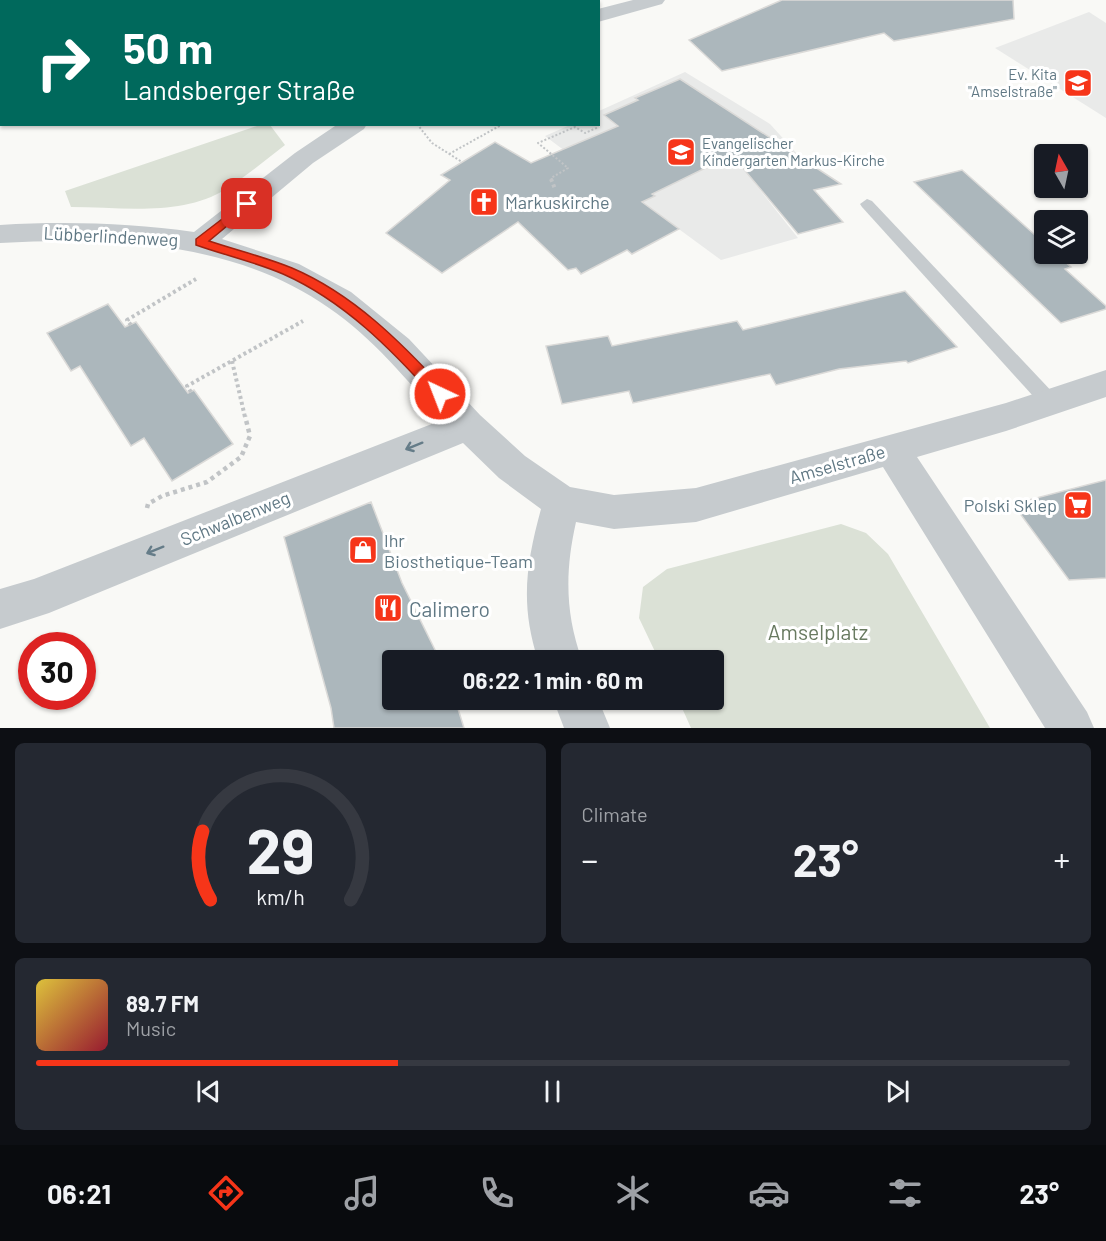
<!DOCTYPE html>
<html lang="en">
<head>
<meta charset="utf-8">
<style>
	body { margin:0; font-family:Barlow,sans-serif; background:#242831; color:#f1f3f6; height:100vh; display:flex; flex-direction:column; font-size:22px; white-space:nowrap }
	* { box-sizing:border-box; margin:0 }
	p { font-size:20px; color:#9ea1a6 }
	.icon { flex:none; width:33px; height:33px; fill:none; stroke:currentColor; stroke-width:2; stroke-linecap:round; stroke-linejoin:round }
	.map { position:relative; height:728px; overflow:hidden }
	.drawer { display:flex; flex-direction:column; gap:15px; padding:15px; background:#0d0f14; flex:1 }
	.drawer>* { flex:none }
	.top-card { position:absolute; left:0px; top:0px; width:600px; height:126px; box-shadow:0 2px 4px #0004; background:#00695c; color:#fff; overflow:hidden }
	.needle { width:39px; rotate:351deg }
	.controls { position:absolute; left:1034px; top:144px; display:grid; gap:12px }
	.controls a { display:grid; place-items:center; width:54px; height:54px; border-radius:6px; background:#171b24; box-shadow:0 2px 4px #0004; font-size:30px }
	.speed { position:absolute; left:18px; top:632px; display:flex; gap:12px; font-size:30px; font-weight:700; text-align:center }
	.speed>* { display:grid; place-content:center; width:78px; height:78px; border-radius:50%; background:#171b24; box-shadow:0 2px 4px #0004; line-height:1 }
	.speed .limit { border:9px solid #d22; background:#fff; color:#111 }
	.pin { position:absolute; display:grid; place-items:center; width:51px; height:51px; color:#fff; margin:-26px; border-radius:12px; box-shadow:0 3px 9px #0006 }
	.me { position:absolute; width:66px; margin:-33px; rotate:317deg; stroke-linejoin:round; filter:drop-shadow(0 0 4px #0008) }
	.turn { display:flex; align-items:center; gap:21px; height:126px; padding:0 24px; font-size:27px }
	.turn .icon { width:78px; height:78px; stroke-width:2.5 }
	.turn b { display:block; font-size:42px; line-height:51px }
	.big { font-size:45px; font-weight:700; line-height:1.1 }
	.drawer .tile { flex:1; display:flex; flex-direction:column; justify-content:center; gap:9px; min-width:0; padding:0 21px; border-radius:9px; background:#242831 }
	.drawer .dial { align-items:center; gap:0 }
	.dial svg { height:156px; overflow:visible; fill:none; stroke:#363941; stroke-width:7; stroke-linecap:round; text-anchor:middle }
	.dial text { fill:#f1f3f6; stroke:none }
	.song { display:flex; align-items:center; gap:18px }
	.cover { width:72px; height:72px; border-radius:9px; background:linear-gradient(135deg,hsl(50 70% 55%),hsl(350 70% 35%)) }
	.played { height:6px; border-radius:3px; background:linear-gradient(90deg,#f63519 35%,#363941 35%) }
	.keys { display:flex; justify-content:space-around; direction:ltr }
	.heat { display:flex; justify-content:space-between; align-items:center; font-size:33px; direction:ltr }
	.drawer .tiles { flex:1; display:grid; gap:15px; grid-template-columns:1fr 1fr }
	.tile:last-child { grid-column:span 2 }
	.trip { position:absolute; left:382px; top:650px; width:342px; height:60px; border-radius:6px; background:#171b24; box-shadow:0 2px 4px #0004; font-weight:700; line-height:60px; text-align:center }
	.tab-bar { display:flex; height:96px; justify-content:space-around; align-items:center; background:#090b0e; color:#9ea1a6 }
	.tab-bar .icon { width:42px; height:42px }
	.tab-bar .selected { color:#f63519 }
	.tab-bar b { font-size:27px; color:#f1f3f6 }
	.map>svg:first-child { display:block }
	.built { fill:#e9eae9 }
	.green { fill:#dbe1d6 }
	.building { fill:#acb7bc; stroke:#dbdad8; stroke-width:1.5 }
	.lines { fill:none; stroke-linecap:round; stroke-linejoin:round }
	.path-far2 { stroke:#c1c4c6; stroke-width:2; stroke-dasharray:2 2; stroke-linecap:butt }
	.path-far1 { stroke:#c1c4c6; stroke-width:4; stroke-dasharray:3 3; stroke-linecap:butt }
	.path { stroke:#c1c4c6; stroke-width:4.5; stroke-dasharray:4 4; stroke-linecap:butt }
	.lane { fill:#c6cbce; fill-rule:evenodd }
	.street { fill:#c6cbce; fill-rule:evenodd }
	.oneway { stroke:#657c88 }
	.route { fill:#f63519; stroke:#a02210; stroke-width:1.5 }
	.labels { text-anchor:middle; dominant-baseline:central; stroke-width:6; stroke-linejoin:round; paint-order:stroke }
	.far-poi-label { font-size:15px; fill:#607884; stroke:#fff; text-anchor:end }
	.poi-label { font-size:18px; fill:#607884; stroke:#fff; text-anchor:start }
	.street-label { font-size:18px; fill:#607884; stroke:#fff }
	.near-poi-label { font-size:21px; fill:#607884; stroke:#fff; text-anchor:start }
	.near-park-label { font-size:21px; fill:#687a60; stroke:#fff }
</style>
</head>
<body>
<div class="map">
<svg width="1106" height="728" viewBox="0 0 1106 728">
	<rect width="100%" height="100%" fill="#f9f9f6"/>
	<g class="built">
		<polygon points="1089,12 1106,23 1106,118 995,48"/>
		<polygon points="685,72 770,124 809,167 753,181 798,238 721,260 642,202 655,196 642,186 609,184 545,136 570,125 598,124 599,111"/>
	</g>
	<g class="green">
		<path d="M 260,125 L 270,125 L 285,145 C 266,160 246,176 226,189 C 182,217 121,207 71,207 L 65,191 Z"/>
		<polygon points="841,524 866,533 888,554 990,728 691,728 678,699 714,699 714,660 659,660 639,618 643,587 667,569"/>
	</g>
	<g class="building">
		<polygon points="782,0 1013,0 1014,19 894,41 884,33 722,71 689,40"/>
		<polygon points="680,79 841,184 814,190 843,222 798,234 732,155 652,194 655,196 642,202 679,229 632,254 627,250 581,274 576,268 568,270 518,222 442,273 386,233 450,180 441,175 495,142 531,163 618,126 604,115 638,100 635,98"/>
		<polygon points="962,170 1044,243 1044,254 1056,254 1071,267 1065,269 1106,306 1106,309 1061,323 914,182"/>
		<polygon points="905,291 957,347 908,363 906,361 839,369 776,385 770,374 633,403 629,391 562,404 546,346 608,336 612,346 737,321 743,330"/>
		<polygon points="108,304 125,327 136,322 188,393 194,390 233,444 172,481 144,438 131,446 80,366 71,371 47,333"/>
		<polygon points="1106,480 1106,578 1069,580 1013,504"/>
		<polygon points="371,502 402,583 440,660 393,660 393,699 455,699 464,728 334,728 331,708 284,537"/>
	</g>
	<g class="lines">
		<g class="path-far2">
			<polyline points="417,124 432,143 462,162"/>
			<polyline points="449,154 503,124"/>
			<polyline points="552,180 551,178 568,168 538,143 575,127 585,133 599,127"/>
		</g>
		<g class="path-far1">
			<polyline points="551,179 555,189"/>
			<polyline points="131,325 127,320 196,279"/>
			<polyline points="232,361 245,417"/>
			<polyline points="191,392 187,386 303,321"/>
		</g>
		<polyline class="path" points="147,508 148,504 162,496 207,482 241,457 250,436 245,416"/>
		<polygon class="lane" points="867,199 872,201 1057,397 1059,402 1057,407 1050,410 1043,407 862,207 860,204"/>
		<g class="street">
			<polygon points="633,0 665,0 662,4 598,22 598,9"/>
			<path d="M 338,124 L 367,124 L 364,129 L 313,163 L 222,239 L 299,264 L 351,292 L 409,339 L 480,415 L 525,456 L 570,487 L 614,495 L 696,488 L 1006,403 L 1106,370 L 1106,397 L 1006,431 L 917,457 L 1087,712 L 1094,728 L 1045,728 L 883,467 L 696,522 L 614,529 L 576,522 C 565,571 565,613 582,660 L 538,660 C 520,605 526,564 541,509 L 499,478 L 463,443 L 49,613 L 0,629 L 0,589 L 34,579 L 442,420 C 407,380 373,338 329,308 C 234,241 112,237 0,243 L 0,225 C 65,221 130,223 194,232 L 295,153 Z"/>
			<polygon points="553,699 598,699 610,728 564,728"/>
		</g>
	</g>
	<defs><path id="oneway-shaft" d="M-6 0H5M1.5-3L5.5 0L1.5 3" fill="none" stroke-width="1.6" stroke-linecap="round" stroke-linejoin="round" transform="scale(1.5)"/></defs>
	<g class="oneway">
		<use href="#oneway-shaft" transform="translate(414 446) rotate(158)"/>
		<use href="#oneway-shaft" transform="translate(155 550) rotate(158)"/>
	</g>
	<path class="route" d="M 247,200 L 253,204 L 251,206 L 209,241 C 236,250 265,257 292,268 C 353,294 401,342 445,390 L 447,394 L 445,398 L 435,398 C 391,349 344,301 283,274 C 255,262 224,255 196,245 L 196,239 Z"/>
	<defs>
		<g id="school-square" transform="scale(1.5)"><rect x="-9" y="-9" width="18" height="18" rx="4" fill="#f63519" stroke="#fff"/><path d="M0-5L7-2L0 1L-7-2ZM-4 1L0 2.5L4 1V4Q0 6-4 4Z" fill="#fff"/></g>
		<g id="church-square" transform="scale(1.5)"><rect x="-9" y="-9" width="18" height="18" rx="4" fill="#f63519" stroke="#fff"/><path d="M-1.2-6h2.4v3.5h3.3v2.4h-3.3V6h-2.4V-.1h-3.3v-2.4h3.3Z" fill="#fff"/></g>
		<g id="supermarket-square" transform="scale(1.5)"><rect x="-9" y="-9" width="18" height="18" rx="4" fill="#f63519" stroke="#fff"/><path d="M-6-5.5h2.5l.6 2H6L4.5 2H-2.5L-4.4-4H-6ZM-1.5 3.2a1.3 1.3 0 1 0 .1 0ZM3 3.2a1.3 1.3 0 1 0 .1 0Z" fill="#fff"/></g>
		<g id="shop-square" transform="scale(1.5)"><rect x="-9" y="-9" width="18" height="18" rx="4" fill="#f63519" stroke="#fff"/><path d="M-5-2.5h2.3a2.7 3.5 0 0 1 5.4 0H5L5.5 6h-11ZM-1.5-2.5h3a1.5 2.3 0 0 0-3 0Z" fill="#fff"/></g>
		<g id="restaurant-square" transform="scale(1.5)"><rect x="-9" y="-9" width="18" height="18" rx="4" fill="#f63519" stroke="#fff"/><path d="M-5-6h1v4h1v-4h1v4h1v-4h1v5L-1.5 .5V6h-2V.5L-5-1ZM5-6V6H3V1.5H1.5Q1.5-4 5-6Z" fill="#fff"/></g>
	</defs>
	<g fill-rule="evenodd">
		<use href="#school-square" x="1078" y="83"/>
		<use href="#school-square" x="681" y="152"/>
		<use href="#church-square" x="484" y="202"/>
		<use href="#supermarket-square" x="1078" y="505"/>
		<use href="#shop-square" x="363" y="550"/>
		<use href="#restaurant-square" x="388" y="608"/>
	</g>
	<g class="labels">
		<g class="far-poi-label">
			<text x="1057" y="74">Ev. Kita<tspan x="1057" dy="17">"Amselstraße"</tspan></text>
			<text x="702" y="143" text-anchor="start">Evangelischer<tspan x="702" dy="17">Kindergarten Markus-Kirche</tspan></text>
		</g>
		<g class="poi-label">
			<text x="505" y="202">Markuskirche</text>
			<text x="1057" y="505" text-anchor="end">Polski Sklep</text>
			<text x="384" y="540">Ihr<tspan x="384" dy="21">Biosthetique-Team</tspan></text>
		</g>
		<g class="street-label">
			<text transform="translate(111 236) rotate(3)">Lübberlindenweg</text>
			<text transform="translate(837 464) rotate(-16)">Amselstraße</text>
			<text transform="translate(235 518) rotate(-22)">Schwalbenweg</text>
		</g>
		<g class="near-poi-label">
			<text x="409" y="608">Calimero</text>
		</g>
		<g class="near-park-label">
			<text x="818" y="631">Amselplatz</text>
		</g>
	</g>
</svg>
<div class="controls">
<a><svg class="needle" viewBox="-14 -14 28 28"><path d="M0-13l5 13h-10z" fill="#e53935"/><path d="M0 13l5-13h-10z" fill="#9ea1a6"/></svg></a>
<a><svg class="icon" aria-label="layers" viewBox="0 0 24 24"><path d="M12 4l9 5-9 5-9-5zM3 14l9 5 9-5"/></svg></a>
</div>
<div class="speed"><div class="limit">30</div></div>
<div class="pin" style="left:247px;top:204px;background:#d93025"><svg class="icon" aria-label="arrive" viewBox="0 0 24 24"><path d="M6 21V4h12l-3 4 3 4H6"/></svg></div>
<svg class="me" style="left:440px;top:394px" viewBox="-20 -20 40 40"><circle r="17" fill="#f63519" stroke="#fff" stroke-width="3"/><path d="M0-11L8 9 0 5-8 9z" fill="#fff"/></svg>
<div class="trip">06:22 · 1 min · 60 m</div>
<div class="top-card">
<div class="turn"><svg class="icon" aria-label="right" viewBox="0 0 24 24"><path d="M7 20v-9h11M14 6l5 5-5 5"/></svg><div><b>50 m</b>Landsberger Straße</div></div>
</div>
</div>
<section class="drawer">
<div class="tiles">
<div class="tile dial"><svg viewBox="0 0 100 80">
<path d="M14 69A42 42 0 1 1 86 69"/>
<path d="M14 69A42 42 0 0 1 10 34" stroke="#f63519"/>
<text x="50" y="56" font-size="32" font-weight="700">29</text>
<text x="50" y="72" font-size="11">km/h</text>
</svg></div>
<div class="tile"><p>Climate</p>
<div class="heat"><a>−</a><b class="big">23°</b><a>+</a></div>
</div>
<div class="tile">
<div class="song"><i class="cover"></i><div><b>89.7 FM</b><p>Music</p></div></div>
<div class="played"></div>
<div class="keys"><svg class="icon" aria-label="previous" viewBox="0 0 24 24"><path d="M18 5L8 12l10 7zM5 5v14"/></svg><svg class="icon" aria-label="pause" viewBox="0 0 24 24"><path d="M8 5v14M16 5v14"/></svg><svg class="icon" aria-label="next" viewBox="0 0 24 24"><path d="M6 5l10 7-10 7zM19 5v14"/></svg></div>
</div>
</div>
</section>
<nav class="tab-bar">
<b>06:21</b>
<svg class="icon selected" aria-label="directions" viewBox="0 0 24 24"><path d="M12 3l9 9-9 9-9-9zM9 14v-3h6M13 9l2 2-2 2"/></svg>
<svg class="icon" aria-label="music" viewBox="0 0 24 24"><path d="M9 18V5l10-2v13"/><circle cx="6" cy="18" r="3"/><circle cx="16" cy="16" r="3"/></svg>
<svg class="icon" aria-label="phone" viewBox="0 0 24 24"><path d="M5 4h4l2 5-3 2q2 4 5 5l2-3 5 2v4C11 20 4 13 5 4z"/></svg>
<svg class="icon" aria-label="climate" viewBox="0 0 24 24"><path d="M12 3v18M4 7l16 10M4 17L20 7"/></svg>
<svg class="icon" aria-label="car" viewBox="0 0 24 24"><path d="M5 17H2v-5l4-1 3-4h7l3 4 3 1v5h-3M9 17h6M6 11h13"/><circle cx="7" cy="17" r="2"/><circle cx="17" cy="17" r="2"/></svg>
<svg class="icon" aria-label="filters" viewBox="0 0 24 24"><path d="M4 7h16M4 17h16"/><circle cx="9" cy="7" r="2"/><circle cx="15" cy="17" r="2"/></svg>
<b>23°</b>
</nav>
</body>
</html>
